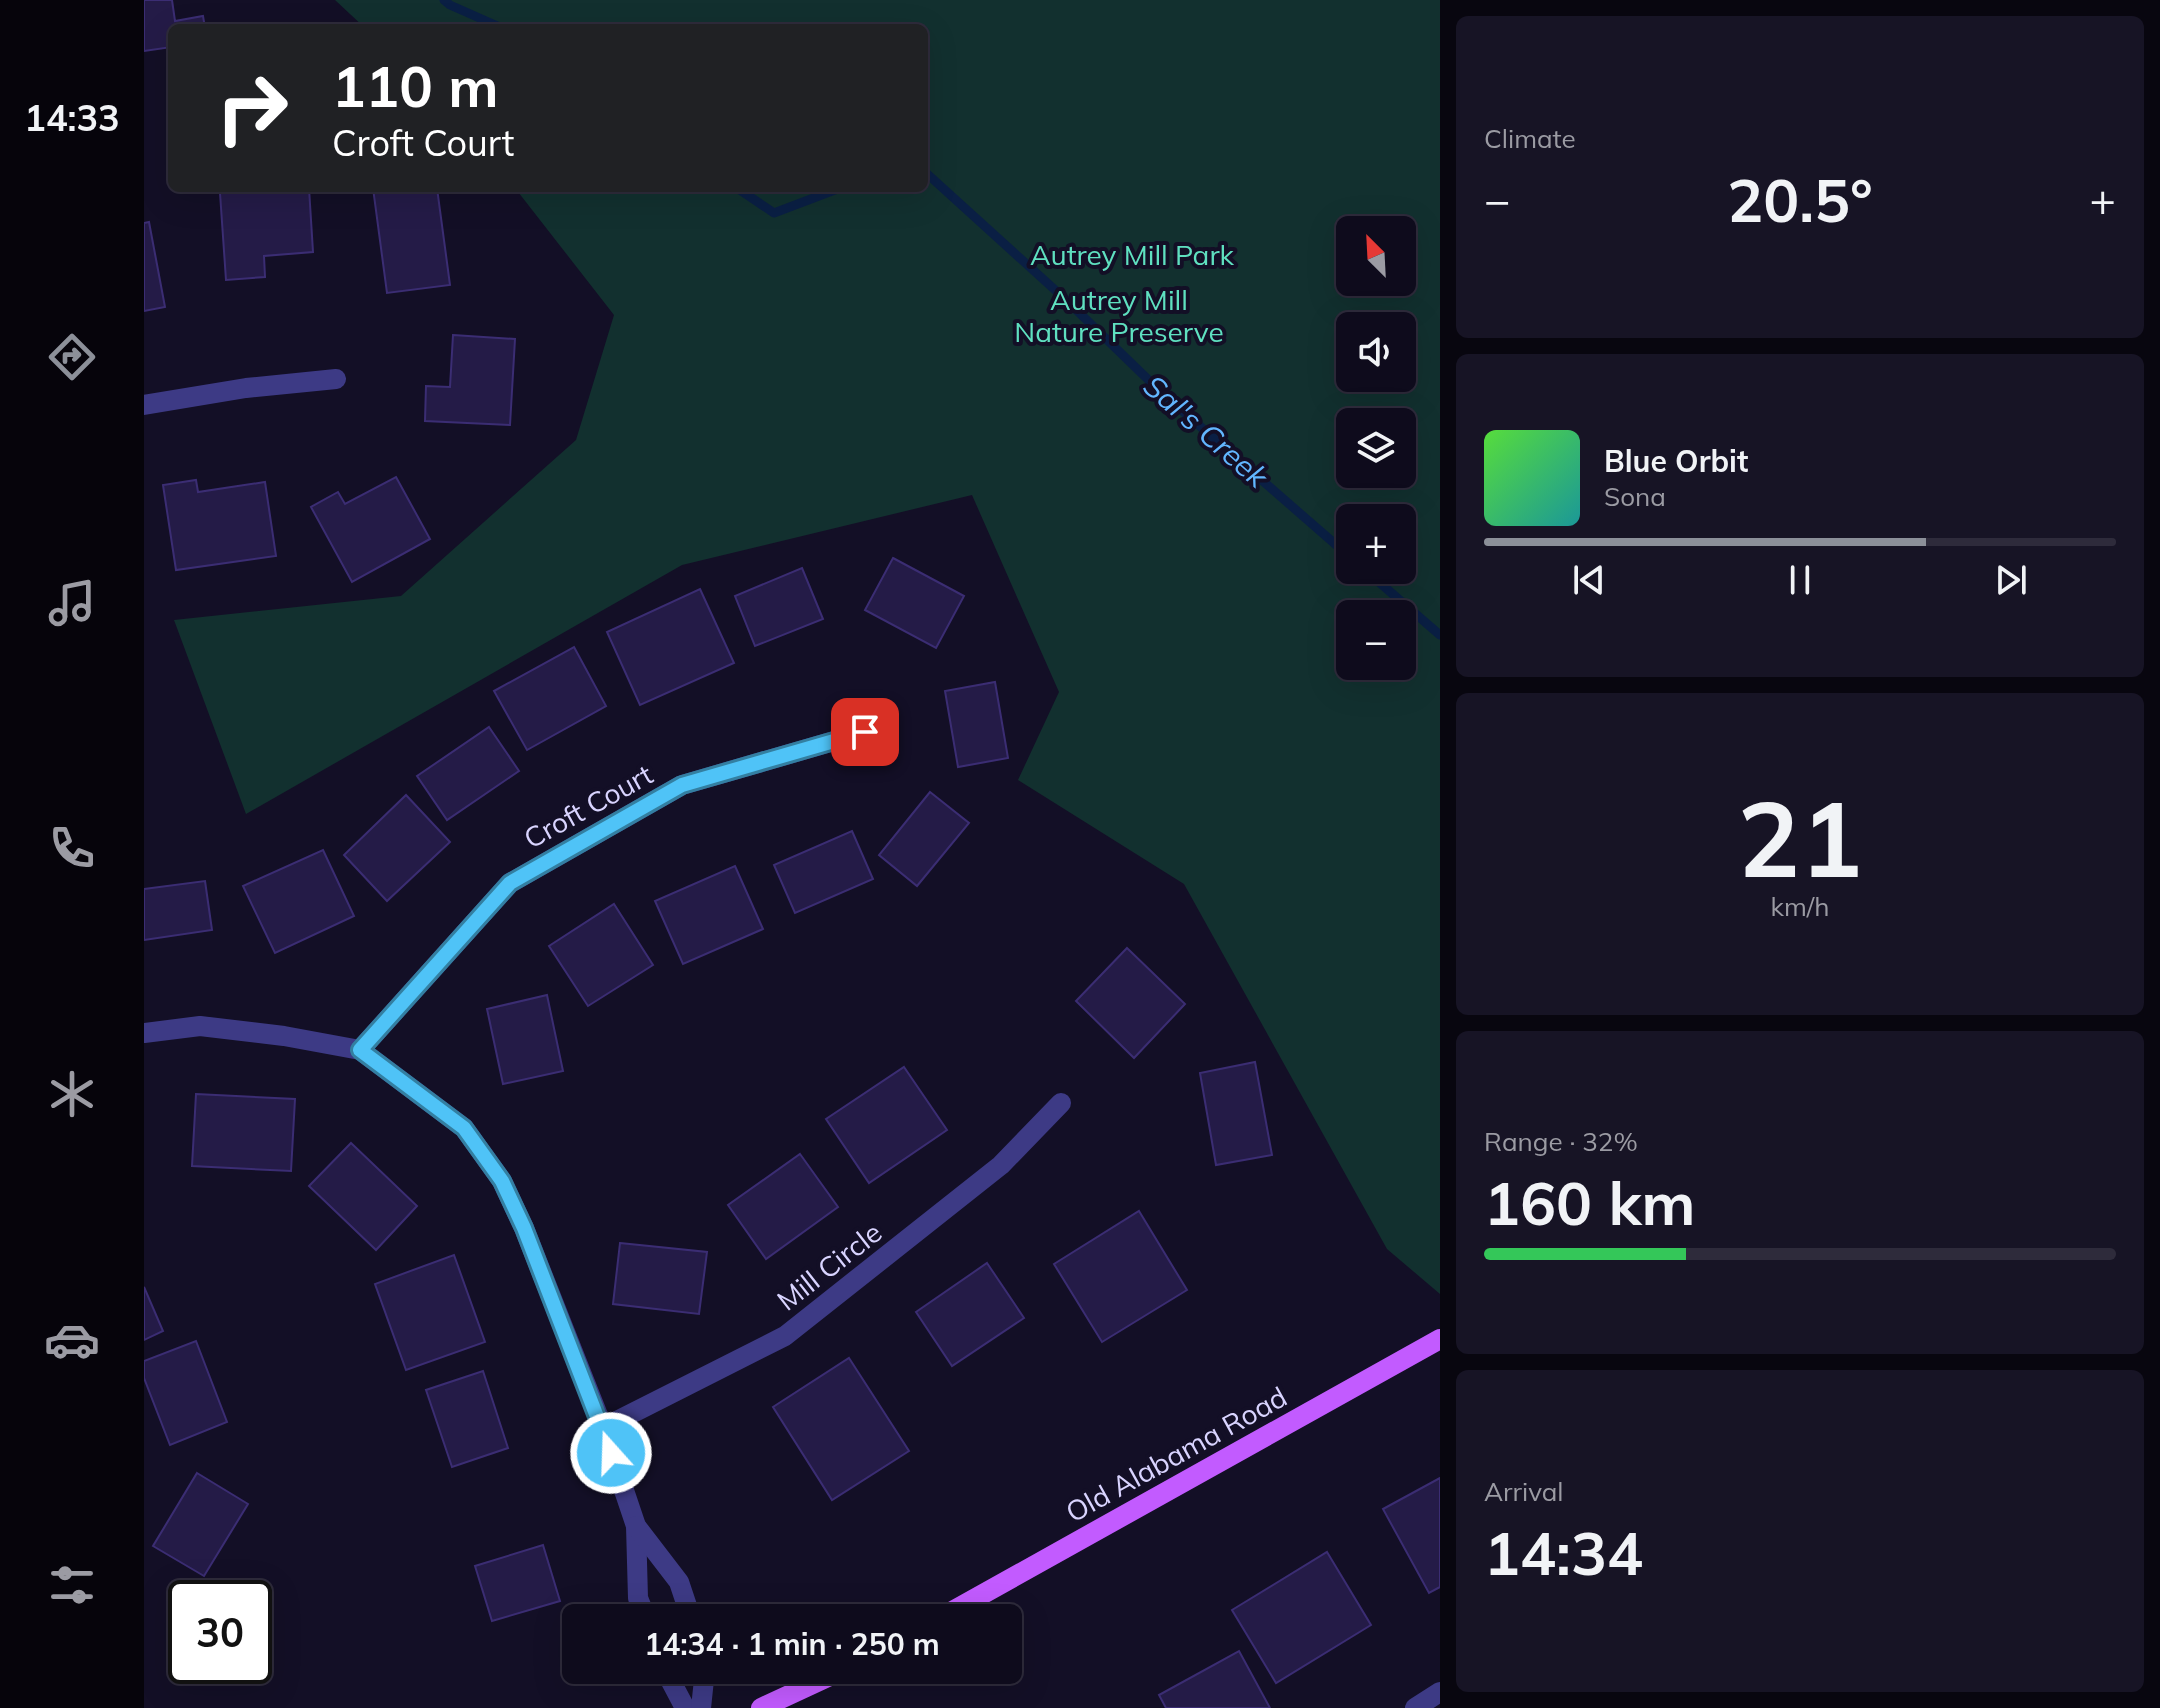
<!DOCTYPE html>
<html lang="en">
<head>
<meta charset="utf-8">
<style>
	body { margin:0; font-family:Mulish,sans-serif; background:#171425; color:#f1f3f6; height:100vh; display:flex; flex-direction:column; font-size:30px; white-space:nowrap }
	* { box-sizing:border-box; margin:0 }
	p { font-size:26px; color:#9b9ba3 }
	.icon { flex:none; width:44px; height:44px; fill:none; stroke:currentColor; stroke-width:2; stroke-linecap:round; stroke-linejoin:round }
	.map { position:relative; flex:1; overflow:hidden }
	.drawer { display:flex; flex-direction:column; gap:16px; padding:16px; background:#08060f; width:720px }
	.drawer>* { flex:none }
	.top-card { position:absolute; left:24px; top:24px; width:760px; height:168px; border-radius:12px; box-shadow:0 8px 32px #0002,0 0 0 2px #2e2b3b; background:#202124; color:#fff; overflow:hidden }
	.needle { width:52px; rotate:336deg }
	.fabs { position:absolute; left:1192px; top:216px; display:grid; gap:16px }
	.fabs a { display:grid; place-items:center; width:80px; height:80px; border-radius:12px; background:#0e0b1c; box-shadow:0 8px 32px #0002,0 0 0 2px #2e2b3b; font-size:40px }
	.speed { position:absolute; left:24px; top:1580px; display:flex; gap:16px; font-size:40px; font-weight:700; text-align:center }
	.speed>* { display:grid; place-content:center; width:104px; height:104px; border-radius:50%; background:#0e0b1c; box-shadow:0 8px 32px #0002,0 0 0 2px #2e2b3b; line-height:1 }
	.speed .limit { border:4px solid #111; border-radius:12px; background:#fff; color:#111 }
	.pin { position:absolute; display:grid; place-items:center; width:68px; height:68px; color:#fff; margin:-34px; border-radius:16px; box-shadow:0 4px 12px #0006 }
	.me { position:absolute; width:88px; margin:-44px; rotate:340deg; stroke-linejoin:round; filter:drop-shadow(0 0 6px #0008) }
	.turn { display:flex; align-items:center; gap:28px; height:168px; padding:0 32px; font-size:36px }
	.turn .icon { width:104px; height:104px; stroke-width:2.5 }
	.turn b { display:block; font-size:56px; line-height:68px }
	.big { font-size:60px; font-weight:700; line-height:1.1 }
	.drawer .tile { flex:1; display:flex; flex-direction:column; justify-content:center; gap:12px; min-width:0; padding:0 28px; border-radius:12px; background:#171425 }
	.drawer .dial { align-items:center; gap:0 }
	.dial b { font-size:104px; line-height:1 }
	.song { display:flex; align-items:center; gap:24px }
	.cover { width:96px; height:96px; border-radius:12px; background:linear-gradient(135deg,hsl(110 70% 55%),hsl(180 70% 35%)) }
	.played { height:8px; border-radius:4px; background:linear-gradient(90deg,#8c9099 70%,#2e2b3b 70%) }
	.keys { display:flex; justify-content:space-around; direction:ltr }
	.heat { display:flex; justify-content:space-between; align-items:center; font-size:44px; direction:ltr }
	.charge { height:12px; border-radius:6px; background:linear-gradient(90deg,#34c759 32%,#2e2b3b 0) }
	.trip { position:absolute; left:418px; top:1604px; width:460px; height:80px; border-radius:12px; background:#0e0b1c; box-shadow:0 8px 32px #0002,0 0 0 2px #2e2b3b; font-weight:700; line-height:80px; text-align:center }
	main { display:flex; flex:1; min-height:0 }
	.menu { display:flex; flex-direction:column; width:144px; justify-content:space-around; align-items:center; background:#06040b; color:#9b9ba3 }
	.menu .icon { width:56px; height:56px }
	.menu .selected { color:#8c9099 }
	.menu b { font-size:36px; color:#f1f3f6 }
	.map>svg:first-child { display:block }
	.green { fill:#12302f; fill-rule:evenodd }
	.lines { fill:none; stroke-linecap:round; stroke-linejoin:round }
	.stream { stroke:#0a1f44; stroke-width:9 }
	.building { fill:#241b47; stroke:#3b2d73; stroke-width:2 }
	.minor { stroke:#3d3a85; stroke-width:20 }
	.major { stroke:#c25bff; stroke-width:20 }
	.route-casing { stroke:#337fa1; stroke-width:20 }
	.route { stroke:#4fc3f7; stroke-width:14 }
	.labels { text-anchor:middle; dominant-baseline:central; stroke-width:8; stroke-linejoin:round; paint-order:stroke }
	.park-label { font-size:28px; fill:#5fe0c0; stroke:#130f26 }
	.street-label { font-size:28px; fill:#d9d4ff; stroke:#130f26 }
	.water-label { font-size:30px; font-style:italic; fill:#62b6ff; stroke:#130f26 }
</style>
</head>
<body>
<main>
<nav class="menu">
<b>14:33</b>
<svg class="icon selected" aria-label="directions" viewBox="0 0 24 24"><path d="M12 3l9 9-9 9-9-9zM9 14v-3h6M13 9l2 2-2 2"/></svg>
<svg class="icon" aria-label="music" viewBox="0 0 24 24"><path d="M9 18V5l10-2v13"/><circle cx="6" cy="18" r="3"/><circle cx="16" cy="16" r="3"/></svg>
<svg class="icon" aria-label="phone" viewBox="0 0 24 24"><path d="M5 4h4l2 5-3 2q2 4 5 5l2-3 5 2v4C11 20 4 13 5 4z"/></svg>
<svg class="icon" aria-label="climate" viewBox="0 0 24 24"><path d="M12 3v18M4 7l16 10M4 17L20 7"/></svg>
<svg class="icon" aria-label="car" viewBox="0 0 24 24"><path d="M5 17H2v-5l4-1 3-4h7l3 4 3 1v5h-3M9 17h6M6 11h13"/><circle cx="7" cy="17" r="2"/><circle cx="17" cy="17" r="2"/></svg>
<svg class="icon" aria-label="filters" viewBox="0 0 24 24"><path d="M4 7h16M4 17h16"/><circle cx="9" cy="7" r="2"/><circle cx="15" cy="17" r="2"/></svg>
</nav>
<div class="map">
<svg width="1296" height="1708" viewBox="0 0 1296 1708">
	<rect width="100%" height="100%" fill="#130f26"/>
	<path class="green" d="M 191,0 L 1296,0 L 1296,1294 L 1243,1249 L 1040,884 L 874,780 L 915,692 L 828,495 L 538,565 L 102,814 L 30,620 L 257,596 L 432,440 L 470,315 L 371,188 L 780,188 L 780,28 L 221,28 ZM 1258,230 L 1258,282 L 1206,282 L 1206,230 ZM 1258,326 L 1258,378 L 1206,378 L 1206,326 ZM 1258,422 L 1258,474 L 1206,474 L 1206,422 ZM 1258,518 L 1258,570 L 1206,570 L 1206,518 ZM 1258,614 L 1258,666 L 1206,666 L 1206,614 Z"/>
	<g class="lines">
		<g class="stream">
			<polyline points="300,0 306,5 358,28"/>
			<polyline points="780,171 921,299 1019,394 1206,557"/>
			<polyline points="593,188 630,213 696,188"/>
			<polyline points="1221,570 1296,635"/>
		</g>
	</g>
	<g class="building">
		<polygon points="0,0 28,0 31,21 59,16 61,28 28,28 28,47 0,51"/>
		<polygon points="165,188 169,252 120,256 121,277 82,280 76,193"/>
		<polygon points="229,188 293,188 306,285 243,293"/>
		<polygon points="5,222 21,307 0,311 0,223"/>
		<polygon points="309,335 371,339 366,425 281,421 282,386 306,387"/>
		<polygon points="252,477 286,539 208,582 167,507 194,492 201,504"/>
		<polygon points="52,480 54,492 121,482 132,556 32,570 19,485"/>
		<polygon points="749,558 820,596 792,648 721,610"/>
		<polygon points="658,568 679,619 611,646 591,596"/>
		<polygon points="556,589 590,663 496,705 463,632"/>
		<polygon points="430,647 462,706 383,750 350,691"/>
		<polygon points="851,682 864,758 814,767 801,691"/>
		<polygon points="345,727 375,771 303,820 273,776"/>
		<polygon points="786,792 825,823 773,886 735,855"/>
		<polygon points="262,795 306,842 243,901 200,855"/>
		<polygon points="708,831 729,879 651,913 630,865"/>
		<polygon points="179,850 210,916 131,953 99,886"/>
		<polygon points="591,866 619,929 539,964 511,901"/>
		<polygon points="61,881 68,930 0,940 0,889"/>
		<polygon points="470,904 509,965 444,1006 405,946"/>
		<polygon points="983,948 1041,1004 990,1058 932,1001"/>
		<polygon points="403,995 419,1071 359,1084 343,1009"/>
		<polygon points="1111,1062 1128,1155 1072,1165 1056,1073"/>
		<polygon points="760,1067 803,1130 725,1183 682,1119"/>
		<polygon points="52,1094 151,1099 147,1171 48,1166"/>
		<polygon points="207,1143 273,1206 232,1250 165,1186"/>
		<polygon points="656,1154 694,1207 622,1259 584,1205"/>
		<polygon points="995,1211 1043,1290 958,1342 910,1264"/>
		<polygon points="476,1243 563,1252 555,1314 469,1304"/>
		<polygon points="310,1255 341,1342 262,1370 231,1284"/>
		<polygon points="843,1263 880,1318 808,1366 772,1312"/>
		<polygon points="0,1287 19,1331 0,1340"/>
		<polygon points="52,1341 83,1422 26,1445 0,1378 0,1361"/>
		<polygon points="705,1358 765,1451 688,1500 629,1407"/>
		<polygon points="339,1371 364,1448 308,1467 282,1390"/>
		<polygon points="53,1473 104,1504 60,1576 9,1546"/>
		<polygon points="1296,1478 1296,1587 1285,1593 1239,1509"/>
		<polygon points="399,1545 416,1601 348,1621 331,1566"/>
		<polygon points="1183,1552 1227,1625 1132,1683 1088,1610"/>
		<polygon points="1095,1651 1126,1708 1022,1708 1015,1695"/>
	</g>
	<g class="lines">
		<g class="minor">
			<polyline points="0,405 102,388 192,379"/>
			<polyline points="0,1033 56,1026 140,1036 216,1050 320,1128 358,1181 380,1228 459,1428 492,1526 494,1598 502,1618"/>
			<polyline points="216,1050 366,883 538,785 721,732"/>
			<polyline points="459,1428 641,1336 857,1165 917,1103"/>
			<polyline points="492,1526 535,1582 547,1618"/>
			<polyline points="521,1670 541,1708"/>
			<polyline points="557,1708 561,1670"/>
			<polyline points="1271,1708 1296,1692"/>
		</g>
		<g class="major">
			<polyline points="796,1618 1296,1339"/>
			<polyline points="617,1708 699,1670"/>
		</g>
	</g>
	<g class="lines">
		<g class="route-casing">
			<polyline id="route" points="467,1453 380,1228 358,1181 320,1128 216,1050 366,883 538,785 721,732"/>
		</g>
		<use href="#route" class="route"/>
	</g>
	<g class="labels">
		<g class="park-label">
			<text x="988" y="254">Autrey Mill Park</text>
			<text x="975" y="299">Autrey Mill<tspan x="975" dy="32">Nature Preserve</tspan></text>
		</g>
		<g class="street-label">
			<text transform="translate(444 806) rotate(-29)">Croft Court</text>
			<text transform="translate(685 1266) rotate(-38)">Mill Circle</text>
			<text transform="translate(1032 1454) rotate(-29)">Old Alabama Road</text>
		</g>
		<g class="water-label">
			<text transform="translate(1062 431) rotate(41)">Sal's Creek</text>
		</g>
	</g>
</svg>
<div class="fabs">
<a><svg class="needle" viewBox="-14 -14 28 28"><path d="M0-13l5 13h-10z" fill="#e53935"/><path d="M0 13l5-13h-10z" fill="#9b9ba3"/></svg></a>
<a><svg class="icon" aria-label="sound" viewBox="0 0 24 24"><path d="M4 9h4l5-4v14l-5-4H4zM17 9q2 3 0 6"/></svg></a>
<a><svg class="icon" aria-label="layers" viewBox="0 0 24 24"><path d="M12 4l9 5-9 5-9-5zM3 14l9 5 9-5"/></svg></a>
<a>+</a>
<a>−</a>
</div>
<div class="speed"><div class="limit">30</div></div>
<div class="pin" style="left:721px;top:732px;background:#d93025"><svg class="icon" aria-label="arrive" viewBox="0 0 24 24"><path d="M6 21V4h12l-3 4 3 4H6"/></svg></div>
<svg class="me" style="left:467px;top:1453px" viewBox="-20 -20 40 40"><circle r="17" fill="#4fc3f7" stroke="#fff" stroke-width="3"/><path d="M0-11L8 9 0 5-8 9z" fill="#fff"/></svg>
<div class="trip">14:34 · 1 min · 250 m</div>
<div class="top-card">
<div class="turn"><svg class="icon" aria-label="right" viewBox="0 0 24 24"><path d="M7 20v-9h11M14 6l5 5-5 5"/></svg><div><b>110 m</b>Croft Court</div></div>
</div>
</div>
<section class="drawer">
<div class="tile"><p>Climate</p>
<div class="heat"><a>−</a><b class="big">20.5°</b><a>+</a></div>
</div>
<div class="tile">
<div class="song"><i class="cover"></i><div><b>Blue Orbit</b><p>Sona</p></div></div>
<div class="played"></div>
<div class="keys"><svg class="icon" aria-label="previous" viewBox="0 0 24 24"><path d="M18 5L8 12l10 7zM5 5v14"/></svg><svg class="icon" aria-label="pause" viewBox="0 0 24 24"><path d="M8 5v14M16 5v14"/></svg><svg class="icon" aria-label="next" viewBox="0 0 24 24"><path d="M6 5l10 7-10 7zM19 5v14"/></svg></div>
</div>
<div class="tile dial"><b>21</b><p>km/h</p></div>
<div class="tile"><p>Range · 32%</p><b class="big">160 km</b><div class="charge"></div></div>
<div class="tile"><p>Arrival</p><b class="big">14:34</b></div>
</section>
</main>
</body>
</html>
